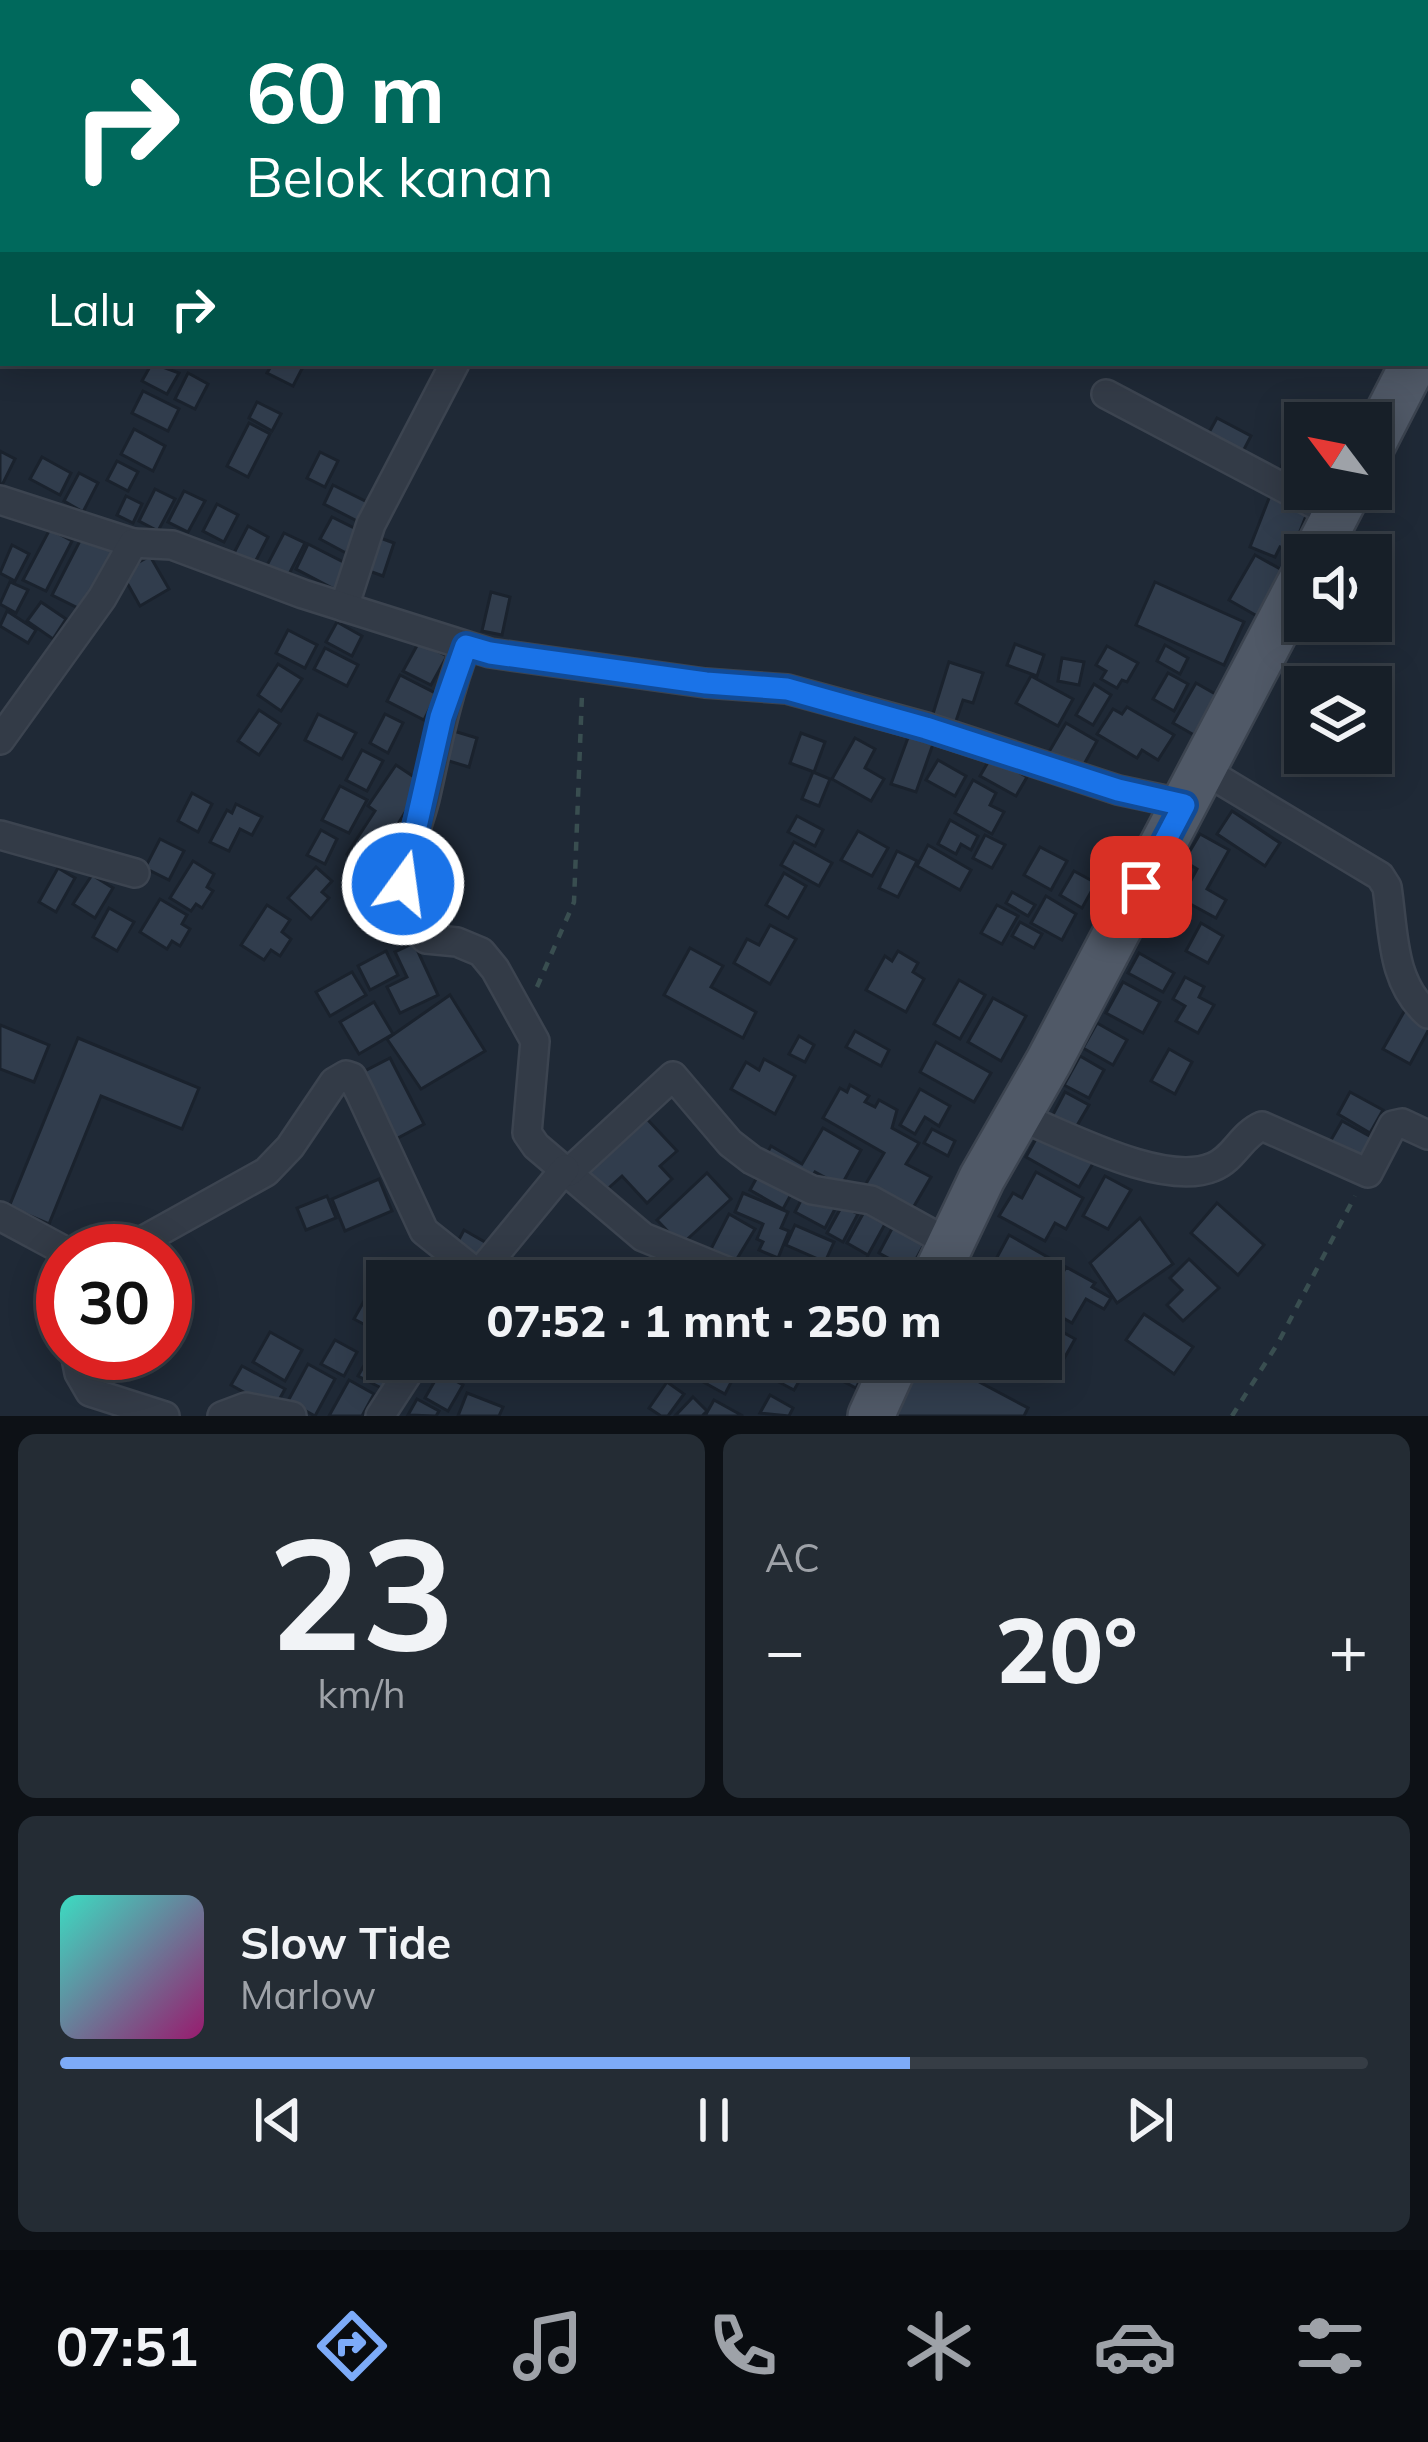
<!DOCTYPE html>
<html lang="id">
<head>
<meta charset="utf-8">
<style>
	body { margin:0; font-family:Mulish,sans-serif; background:#242c34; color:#f1f3f6; height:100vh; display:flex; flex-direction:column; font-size:45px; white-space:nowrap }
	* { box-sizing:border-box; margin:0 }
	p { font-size:39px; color:#9ea2a8 }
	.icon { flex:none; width:66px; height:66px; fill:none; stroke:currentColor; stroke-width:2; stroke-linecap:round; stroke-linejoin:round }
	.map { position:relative; height:1416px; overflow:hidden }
	.drawer { display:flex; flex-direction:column; gap:18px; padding:18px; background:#0d1116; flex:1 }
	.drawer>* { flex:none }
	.top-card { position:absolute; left:0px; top:0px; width:1428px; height:366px; box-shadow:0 6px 30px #0003,0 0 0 3px #363d45; background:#00695c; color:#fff; overflow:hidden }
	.needle { width:78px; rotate:302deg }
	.fabs { position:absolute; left:1284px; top:402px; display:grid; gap:24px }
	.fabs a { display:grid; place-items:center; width:108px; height:108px; border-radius:0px; background:#171f28; box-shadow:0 6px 30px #0003,0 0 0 3px #363d45; font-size:60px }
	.speed { position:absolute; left:36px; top:1224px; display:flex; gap:24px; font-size:60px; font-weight:700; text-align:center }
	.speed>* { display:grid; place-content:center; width:156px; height:156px; border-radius:50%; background:#171f28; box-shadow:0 6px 30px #0003,0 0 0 3px #363d45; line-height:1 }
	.speed .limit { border:18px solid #d22; background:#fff; color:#111 }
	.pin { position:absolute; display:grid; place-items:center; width:102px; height:102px; color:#fff; margin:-51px; border-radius:24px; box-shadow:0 6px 18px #0006 }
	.me { position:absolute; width:132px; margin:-66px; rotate:14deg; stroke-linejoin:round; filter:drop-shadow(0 0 9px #0008) }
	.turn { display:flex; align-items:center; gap:42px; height:252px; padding:0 48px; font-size:54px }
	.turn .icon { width:156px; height:156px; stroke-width:2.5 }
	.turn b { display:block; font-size:84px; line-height:102px }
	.then { display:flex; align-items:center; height:114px; padding:0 48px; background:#0003; gap:24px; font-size:45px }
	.big { font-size:90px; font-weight:800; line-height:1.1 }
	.drawer .card { flex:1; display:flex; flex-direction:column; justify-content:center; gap:18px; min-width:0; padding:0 42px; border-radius:18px; background:#242c34 }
	.drawer .dial { align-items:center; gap:0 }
	.dial b { font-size:156px; line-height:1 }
	.song { display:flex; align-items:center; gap:36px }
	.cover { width:144px; height:144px; border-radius:18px; background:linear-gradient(135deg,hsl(170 70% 55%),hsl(320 70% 35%)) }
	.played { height:12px; border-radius:6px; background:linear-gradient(90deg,#7dabf8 65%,#363d45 65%) }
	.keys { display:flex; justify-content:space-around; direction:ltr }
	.heat { display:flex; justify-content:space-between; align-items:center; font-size:66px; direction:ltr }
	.drawer .tiles { flex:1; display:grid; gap:18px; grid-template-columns:1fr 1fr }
	.card:last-child { grid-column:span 2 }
	.trip { position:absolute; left:366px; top:1260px; width:696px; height:120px; border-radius:0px; background:#171f28; box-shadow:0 6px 30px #0003,0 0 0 3px #363d45; font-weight:800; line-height:120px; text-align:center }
	.tab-bar { display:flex; height:192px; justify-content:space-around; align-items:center; background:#090c10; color:#9ea2a8 }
	.tab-bar .icon { width:84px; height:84px }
	.tab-bar .current { color:#7dabf8 }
	.tab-bar b { font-size:54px; color:#f1f3f6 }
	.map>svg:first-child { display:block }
	.building { fill:#313d4d; stroke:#1a222d; stroke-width:3 }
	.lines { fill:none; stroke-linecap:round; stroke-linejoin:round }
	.minor-casing { stroke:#3c4450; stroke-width:32 }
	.primary-casing { stroke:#3c4450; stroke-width:50 }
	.path { stroke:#394e50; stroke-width:4.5; stroke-dasharray:9 9; stroke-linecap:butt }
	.minor { stroke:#333b47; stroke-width:27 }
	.primary { stroke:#505967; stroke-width:45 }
	.route-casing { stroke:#114b97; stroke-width:30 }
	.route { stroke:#1a73e8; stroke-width:21 }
</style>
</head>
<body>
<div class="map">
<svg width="1428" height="1416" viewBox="0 0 1428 1416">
	<rect width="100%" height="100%" fill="#1f2936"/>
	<g class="building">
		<polygon points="152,363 179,373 167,394 142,381"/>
		<polygon points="273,363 305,363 293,386 267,373"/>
		<polygon points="188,373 208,384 195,409 175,399"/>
		<polygon points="143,391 179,409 168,431 132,413"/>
		<polygon points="257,402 281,414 272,431 249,418"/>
		<polygon points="1217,418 1251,436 1240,457 1206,438"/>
		<polygon points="249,423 270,434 248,477 227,466"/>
		<polygon points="134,429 165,446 153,471 121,454"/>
		<polygon points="0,451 15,459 0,489"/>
		<polygon points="320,452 338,461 325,487 307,478"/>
		<polygon points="42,457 71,473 60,495 30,479"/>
		<polygon points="117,461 138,472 128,491 107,480"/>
		<polygon points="1282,465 1305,474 1297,504 1309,508 1292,552 1280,547 1275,557 1250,547"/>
		<polygon points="79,473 98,483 83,512 64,501"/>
		<polygon points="333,485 371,504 361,523 324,504"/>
		<polygon points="155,489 175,499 158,531 139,521"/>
		<polygon points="184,491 205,501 188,532 168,522"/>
		<polygon points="126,496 142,504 133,523 117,515"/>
		<polygon points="217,504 238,515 224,542 203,531"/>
		<polygon points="332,517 358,530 346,553 320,539"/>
		<polygon points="248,526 268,537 254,564 234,553"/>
		<polygon points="50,529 72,541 46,591 23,580"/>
		<polygon points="284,533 305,543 286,580 265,569"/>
		<polygon points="83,535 113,550 82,610 52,595"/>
		<polygon points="372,535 394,543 383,576 361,568"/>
		<polygon points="308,544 349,565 336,590 296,569"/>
		<polygon points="12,545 29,554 15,581 0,573"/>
		<polygon points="1255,555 1282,570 1257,616 1229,600"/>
		<polygon points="150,556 169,589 140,606 121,572"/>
		<polygon points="10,582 28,590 16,613 0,604"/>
		<polygon points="1155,582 1244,622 1224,665 1136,625"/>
		<polygon points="491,592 510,597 502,635 482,631"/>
		<polygon points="41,602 66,619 53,639 27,621"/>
		<polygon points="7,611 36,630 28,643 0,626"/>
		<polygon points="337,622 362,636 352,656 326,642"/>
		<polygon points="288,630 317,645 305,668 276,653"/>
		<polygon points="419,642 447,656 431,685 403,671"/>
		<polygon points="1015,644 1044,655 1037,676 1007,665"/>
		<polygon points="1165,645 1188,658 1180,674 1157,661"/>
		<polygon points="1107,646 1138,663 1127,682 1122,680 1117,688 1101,679 1106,671 1096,665"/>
		<polygon points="325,648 358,665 347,686 314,669"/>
		<polygon points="1062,658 1084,662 1079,685 1058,681"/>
		<polygon points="949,662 983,673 973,703 963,700 955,724 932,717"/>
		<polygon points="278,664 302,679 281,711 258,695"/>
		<polygon points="1168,673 1188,684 1174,711 1153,699"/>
		<polygon points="400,675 437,694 424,720 387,701"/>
		<polygon points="1031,676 1073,699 1058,726 1016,703"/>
		<polygon points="1196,683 1217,695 1194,735 1173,723"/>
		<polygon points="1094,684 1111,695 1093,725 1076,715"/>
		<polygon points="1127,707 1174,735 1158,760 1142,750 1137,758 1097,734 1113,709 1122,714"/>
		<polygon points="259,710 280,724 259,755 238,741"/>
		<polygon points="318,714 356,733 342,759 305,740"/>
		<polygon points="385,714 403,723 388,753 370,743"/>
		<polygon points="1066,723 1097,741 1078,775 1046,757"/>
		<polygon points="447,729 477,738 469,767 439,758"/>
		<polygon points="801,733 825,742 814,772 790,763"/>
		<polygon points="909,735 933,744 916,792 891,784"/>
		<polygon points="855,738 875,749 865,768 884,779 871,801 832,779"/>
		<polygon points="362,750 383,761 367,791 346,780"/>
		<polygon points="991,757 1027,777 1016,796 980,776"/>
		<polygon points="938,760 966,776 955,796 926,780"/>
		<polygon points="396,765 423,783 393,832 405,841 384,872 372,864 369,869 347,854 375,811 368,806"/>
		<polygon points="813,772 830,779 819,806 802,799"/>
		<polygon points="973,780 996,793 990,805 1004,812 992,834 955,813"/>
		<polygon points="340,786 367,800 349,833 322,820"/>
		<polygon points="192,793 212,804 198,832 178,821"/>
		<polygon points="236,804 262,817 252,835 240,829 229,851 210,842 227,810 232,813"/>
		<polygon points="1232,811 1280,843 1265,866 1217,834"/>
		<polygon points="797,816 823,830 815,846 788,832"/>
		<polygon points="950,820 978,836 971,850 961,844 956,854 938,844"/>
		<polygon points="321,830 337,839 325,864 307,855"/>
		<polygon points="858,831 888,848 872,876 841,860"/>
		<polygon points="1200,834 1229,850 1207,889 1226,900 1216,918 1181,899 1197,869 1184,861"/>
		<polygon points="985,835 1005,845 992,868 973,858"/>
		<polygon points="160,839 184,851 169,880 145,868"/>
		<polygon points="794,842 832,863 819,886 781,865"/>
		<polygon points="928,845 971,870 960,890 917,866"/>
		<polygon points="1040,847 1067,861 1051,890 1024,875"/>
		<polygon points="897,851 917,861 898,897 879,888"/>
		<polygon points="193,861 214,874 207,887 213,891 202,908 196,904 191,911 170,898"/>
		<polygon points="316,867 332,881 322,892 329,898 311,919 288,898"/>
		<polygon points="58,868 75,878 56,912 39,902"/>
		<polygon points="1074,871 1096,883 1082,908 1060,895"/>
		<polygon points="784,873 806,886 788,918 766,905"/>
		<polygon points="92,875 113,888 95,918 73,904"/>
		<polygon points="1012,892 1035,905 1028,916 1006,903"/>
		<polygon points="1046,896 1076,914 1062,940 1031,923"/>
		<polygon points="160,899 187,915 182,924 190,929 180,946 172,941 167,949 140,932"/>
		<polygon points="267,905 290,920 282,932 291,939 280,956 271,950 264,960 241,945"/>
		<polygon points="997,905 1018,916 1002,944 981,933"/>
		<polygon points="109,908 134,922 117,951 93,937"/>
		<polygon points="393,911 403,928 387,938 376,921"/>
		<polygon points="1020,922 1042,934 1034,948 1012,936"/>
		<polygon points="1201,923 1223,936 1208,963 1186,951"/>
		<polygon points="770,925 796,939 770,984 734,963 747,939 759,945"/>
		<polygon points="414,943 438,995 400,1013 387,987 407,977 395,952"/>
		<polygon points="690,948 723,966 711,987 756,1012 743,1038 664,995"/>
		<polygon points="386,951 398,975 370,990 358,966"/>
		<polygon points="898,951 918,963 913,972 924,979 906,1012 866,990 885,956 892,961"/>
		<polygon points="1139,953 1174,973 1163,992 1128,973"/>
		<polygon points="352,972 366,995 330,1016 316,992"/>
		<polygon points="1185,977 1204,987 1199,997 1214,1005 1198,1033 1176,1021 1185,1006 1173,999"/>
		<polygon points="959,980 985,995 960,1039 934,1024"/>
		<polygon points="1123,982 1160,1002 1143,1033 1106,1013"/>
		<polygon points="450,995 485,1051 421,1089 387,1039"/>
		<polygon points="993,998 1026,1016 1001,1061 968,1042"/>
		<polygon points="374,1002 393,1034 359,1054 340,1022"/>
		<polygon points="1405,1010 1428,1023 1428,1031 1410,1064 1383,1049"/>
		<polygon points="1097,1023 1127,1040 1113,1065 1083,1048"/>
		<polygon points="0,1025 49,1045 34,1082 0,1069"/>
		<polygon points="855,1031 889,1050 881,1066 846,1047"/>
		<polygon points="799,1036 814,1045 805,1062 789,1054"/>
		<polygon points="78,1038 199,1088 182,1129 101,1096 49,1224 9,1207"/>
		<polygon points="936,1042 991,1073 974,1102 920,1072"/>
		<polygon points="1169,1049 1192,1062 1175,1094 1151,1081"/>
		<polygon points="1080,1056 1104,1070 1089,1098 1064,1085"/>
		<polygon points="390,1058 424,1124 396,1139 361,1073"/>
		<polygon points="764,1059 795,1076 775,1114 731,1089 746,1062 759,1070"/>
		<polygon points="850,1085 869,1096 865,1102 875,1107 879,1100 897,1110 892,1128 919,1143 906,1164 931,1177 910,1213 864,1187 884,1153 823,1118 840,1088 847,1092"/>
		<polygon points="920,1089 950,1106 939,1126 925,1117 915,1134 900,1125"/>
		<polygon points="1065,1092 1089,1105 1072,1134 1049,1122"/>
		<polygon points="1350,1092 1383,1110 1370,1133 1338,1114"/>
		<polygon points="647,1119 677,1151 660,1166 672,1179 647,1203 622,1176 603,1193 579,1168 618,1132 625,1139"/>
		<polygon points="1342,1121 1373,1138 1358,1164 1327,1147"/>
		<polygon points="823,1128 861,1150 841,1186 815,1172 807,1185 763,1161 771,1146 802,1164"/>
		<polygon points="932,1129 955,1141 948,1156 924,1143"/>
		<polygon points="1041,1130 1095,1160 1079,1187 1026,1157"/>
		<polygon points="761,1170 794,1189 783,1209 750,1190"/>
		<polygon points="1036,1172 1083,1198 1066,1229 1055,1223 1045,1241 999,1216 1013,1193 1022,1198"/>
		<polygon points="707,1173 731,1199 681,1245 657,1220"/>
		<polygon points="1105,1176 1131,1190 1108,1229 1083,1216"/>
		<polygon points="379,1179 392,1211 345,1231 332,1199"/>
		<polygon points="743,1193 788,1212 781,1228 789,1231 778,1258 759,1250 763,1242 757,1239 763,1224 735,1212"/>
		<polygon points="805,1193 835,1209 825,1228 795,1212"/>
		<polygon points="327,1196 336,1218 306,1230 297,1208"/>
		<polygon points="1217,1203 1264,1245 1238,1275 1191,1233"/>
		<polygon points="842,1206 858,1214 843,1242 827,1233"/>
		<polygon points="864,1212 885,1224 868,1255 847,1243"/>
		<polygon points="729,1214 755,1229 735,1262 711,1249"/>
		<polygon points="1140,1218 1173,1264 1117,1303 1090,1263"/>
		<polygon points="895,1223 926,1241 910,1270 879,1253"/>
		<polygon points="795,1225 834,1242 825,1262 786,1245"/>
		<polygon points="464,1230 490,1245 480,1262 455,1247"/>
		<polygon points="1009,1235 1051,1259 1038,1281 995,1261"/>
		<polygon points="434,1257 464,1278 462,1281 417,1281"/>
		<polygon points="867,1258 898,1271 894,1281 858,1281"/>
		<polygon points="1189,1259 1219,1288 1183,1321 1167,1305 1182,1290 1170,1278"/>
		<polygon points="651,1260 687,1280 686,1281 639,1281"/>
		<polygon points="1066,1267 1095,1283 1092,1287 1111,1298 1104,1309 1086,1299 1072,1323 1044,1307"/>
		<polygon points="368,1294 387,1304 375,1330 354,1319"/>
		<polygon points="1144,1314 1193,1347 1174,1374 1126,1340"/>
		<polygon points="1041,1320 1075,1339 1052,1380 1015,1360 1041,1359"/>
		<polygon points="270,1332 302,1350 285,1381 253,1362"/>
		<polygon points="335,1340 357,1352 344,1376 321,1364"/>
		<polygon points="370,1355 404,1374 393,1394 358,1376"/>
		<polygon points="460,1359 494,1359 485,1374"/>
		<polygon points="695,1359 715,1359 737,1371 725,1394 687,1373"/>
		<polygon points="760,1359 781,1359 772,1375 756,1366"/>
		<polygon points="789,1359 822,1359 836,1366 827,1381 806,1369 794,1390 777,1381"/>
		<polygon points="842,1359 865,1371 856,1388 833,1376"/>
		<polygon points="917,1359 936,1359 1028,1408 1024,1416 895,1416"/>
		<polygon points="308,1364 335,1379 315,1416 288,1401"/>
		<polygon points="242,1366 285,1389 274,1409 231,1385"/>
		<polygon points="440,1372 463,1385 448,1411 425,1398"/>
		<polygon points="349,1380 374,1394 362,1416 329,1416"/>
		<polygon points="667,1382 684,1394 668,1416 661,1416 649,1408"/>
		<polygon points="467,1393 503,1407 499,1416 458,1416"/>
		<polygon points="770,1395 793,1408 789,1416 760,1413"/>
		<polygon points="693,1397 707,1411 702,1416 675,1416"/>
		<polygon points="417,1399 439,1411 436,1416 408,1415"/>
		<polygon points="714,1400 743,1416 705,1416"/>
	</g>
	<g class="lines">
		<g class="minor-casing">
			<g id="minor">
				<polyline points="68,0 69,3"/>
				<polyline points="0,281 3,275"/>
				<polyline points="1106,394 1335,515"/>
				<polyline points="0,500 133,543"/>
				<polyline points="344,607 371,524 455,363"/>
				<path d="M 466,646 C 446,697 437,746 425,799 C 417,832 399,865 402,900 C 404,916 414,928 426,939 L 457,942 L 481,952 L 495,969 L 535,1041 L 527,1133 L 536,1146 L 643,1237 L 751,1281"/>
				<polyline points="0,740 102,598 133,543 172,545 303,594 490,653 705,683 787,689 926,727 1118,790 1184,804"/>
				<path d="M 1202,769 L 1380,876 L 1387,887 C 1394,933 1391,982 1428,1014"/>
				<polyline points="0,835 135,873"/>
				<path d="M 1018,1116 C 1066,1135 1164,1188 1213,1167 C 1234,1159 1241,1135 1262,1126 L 1368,1173 L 1393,1125 L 1402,1123 L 1428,1135"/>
				<polyline points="569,1172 673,1076 730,1143 752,1160 812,1190 871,1200 949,1243"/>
				<polyline points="0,1216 65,1251"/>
				<polyline points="124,1251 266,1172 290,1147 334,1082 346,1075 352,1077 361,1095 424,1231 478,1274"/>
				<polyline points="473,1281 565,1169"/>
				<polyline points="75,1353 79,1373 90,1392 165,1416"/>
				<polyline points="222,1416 246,1407 292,1416"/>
				<polyline points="380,1416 417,1359"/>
			</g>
		</g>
		<g class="primary-casing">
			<g id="primary">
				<polyline points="1371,447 1414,363"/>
				<polyline points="1315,555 1349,489"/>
				<polyline points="933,1281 982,1178 1049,1061 1305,574"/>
				<polyline points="871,1416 897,1359"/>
			</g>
		</g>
		<g class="path">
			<polyline points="537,987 574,902 582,694"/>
			<polyline points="1232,1416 1278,1343 1355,1196"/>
		</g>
		<use href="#minor" class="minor"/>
		<use href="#primary" class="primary"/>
	</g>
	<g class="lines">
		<g class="route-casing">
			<polyline id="route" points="403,884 441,717 466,646 490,653 706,683 787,689 926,728 1118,790 1184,805 1141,887"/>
		</g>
		<use href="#route" class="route"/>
	</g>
</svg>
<div class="fabs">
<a><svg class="needle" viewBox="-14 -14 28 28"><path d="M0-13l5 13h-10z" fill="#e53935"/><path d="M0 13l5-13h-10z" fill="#9ea2a8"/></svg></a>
<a><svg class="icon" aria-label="sound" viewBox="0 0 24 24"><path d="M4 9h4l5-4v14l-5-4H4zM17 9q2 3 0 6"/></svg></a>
<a><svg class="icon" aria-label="layers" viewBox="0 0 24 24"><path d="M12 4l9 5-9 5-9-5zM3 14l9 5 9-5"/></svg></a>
</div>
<div class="speed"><div class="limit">30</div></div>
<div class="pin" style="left:1141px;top:887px;background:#d93025"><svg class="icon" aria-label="arrive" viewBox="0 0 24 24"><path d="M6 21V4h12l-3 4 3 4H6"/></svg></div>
<svg class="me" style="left:403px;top:884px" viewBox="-20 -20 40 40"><circle r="17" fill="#1a73e8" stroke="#fff" stroke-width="3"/><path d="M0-11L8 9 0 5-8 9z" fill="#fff"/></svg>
<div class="trip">07:52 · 1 mnt · 250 m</div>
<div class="top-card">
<div class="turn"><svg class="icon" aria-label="right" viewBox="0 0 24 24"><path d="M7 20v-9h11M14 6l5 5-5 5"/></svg><div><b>60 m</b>Belok kanan</div></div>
<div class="then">Lalu<svg class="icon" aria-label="right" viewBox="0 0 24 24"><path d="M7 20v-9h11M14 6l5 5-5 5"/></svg></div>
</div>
</div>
<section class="drawer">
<div class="tiles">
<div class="card dial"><b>23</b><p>km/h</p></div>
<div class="card"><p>AC</p>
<div class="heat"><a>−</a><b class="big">20°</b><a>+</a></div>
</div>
<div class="card">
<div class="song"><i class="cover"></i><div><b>Slow Tide</b><p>Marlow</p></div></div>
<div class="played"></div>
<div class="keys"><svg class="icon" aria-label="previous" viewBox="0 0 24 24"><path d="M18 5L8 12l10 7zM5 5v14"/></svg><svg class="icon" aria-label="pause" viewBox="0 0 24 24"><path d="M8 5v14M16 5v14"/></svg><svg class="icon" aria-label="next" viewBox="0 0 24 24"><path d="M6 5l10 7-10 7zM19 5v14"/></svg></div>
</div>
</div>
</section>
<nav class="tab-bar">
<b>07:51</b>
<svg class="icon current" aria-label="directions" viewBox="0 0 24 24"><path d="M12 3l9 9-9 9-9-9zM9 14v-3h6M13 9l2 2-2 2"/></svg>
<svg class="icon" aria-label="music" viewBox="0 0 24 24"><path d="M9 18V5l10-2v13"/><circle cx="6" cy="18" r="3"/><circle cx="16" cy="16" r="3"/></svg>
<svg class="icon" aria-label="phone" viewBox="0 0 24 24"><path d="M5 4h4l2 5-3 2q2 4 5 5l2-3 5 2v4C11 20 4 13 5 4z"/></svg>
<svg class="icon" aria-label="climate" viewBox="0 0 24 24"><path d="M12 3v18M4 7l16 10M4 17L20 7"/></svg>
<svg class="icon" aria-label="car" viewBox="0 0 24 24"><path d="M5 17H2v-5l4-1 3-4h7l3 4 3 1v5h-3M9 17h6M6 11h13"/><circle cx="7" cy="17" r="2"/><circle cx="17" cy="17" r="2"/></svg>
<svg class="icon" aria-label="filters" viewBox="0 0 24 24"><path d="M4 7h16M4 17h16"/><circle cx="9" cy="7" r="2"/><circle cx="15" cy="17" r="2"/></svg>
</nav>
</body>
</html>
